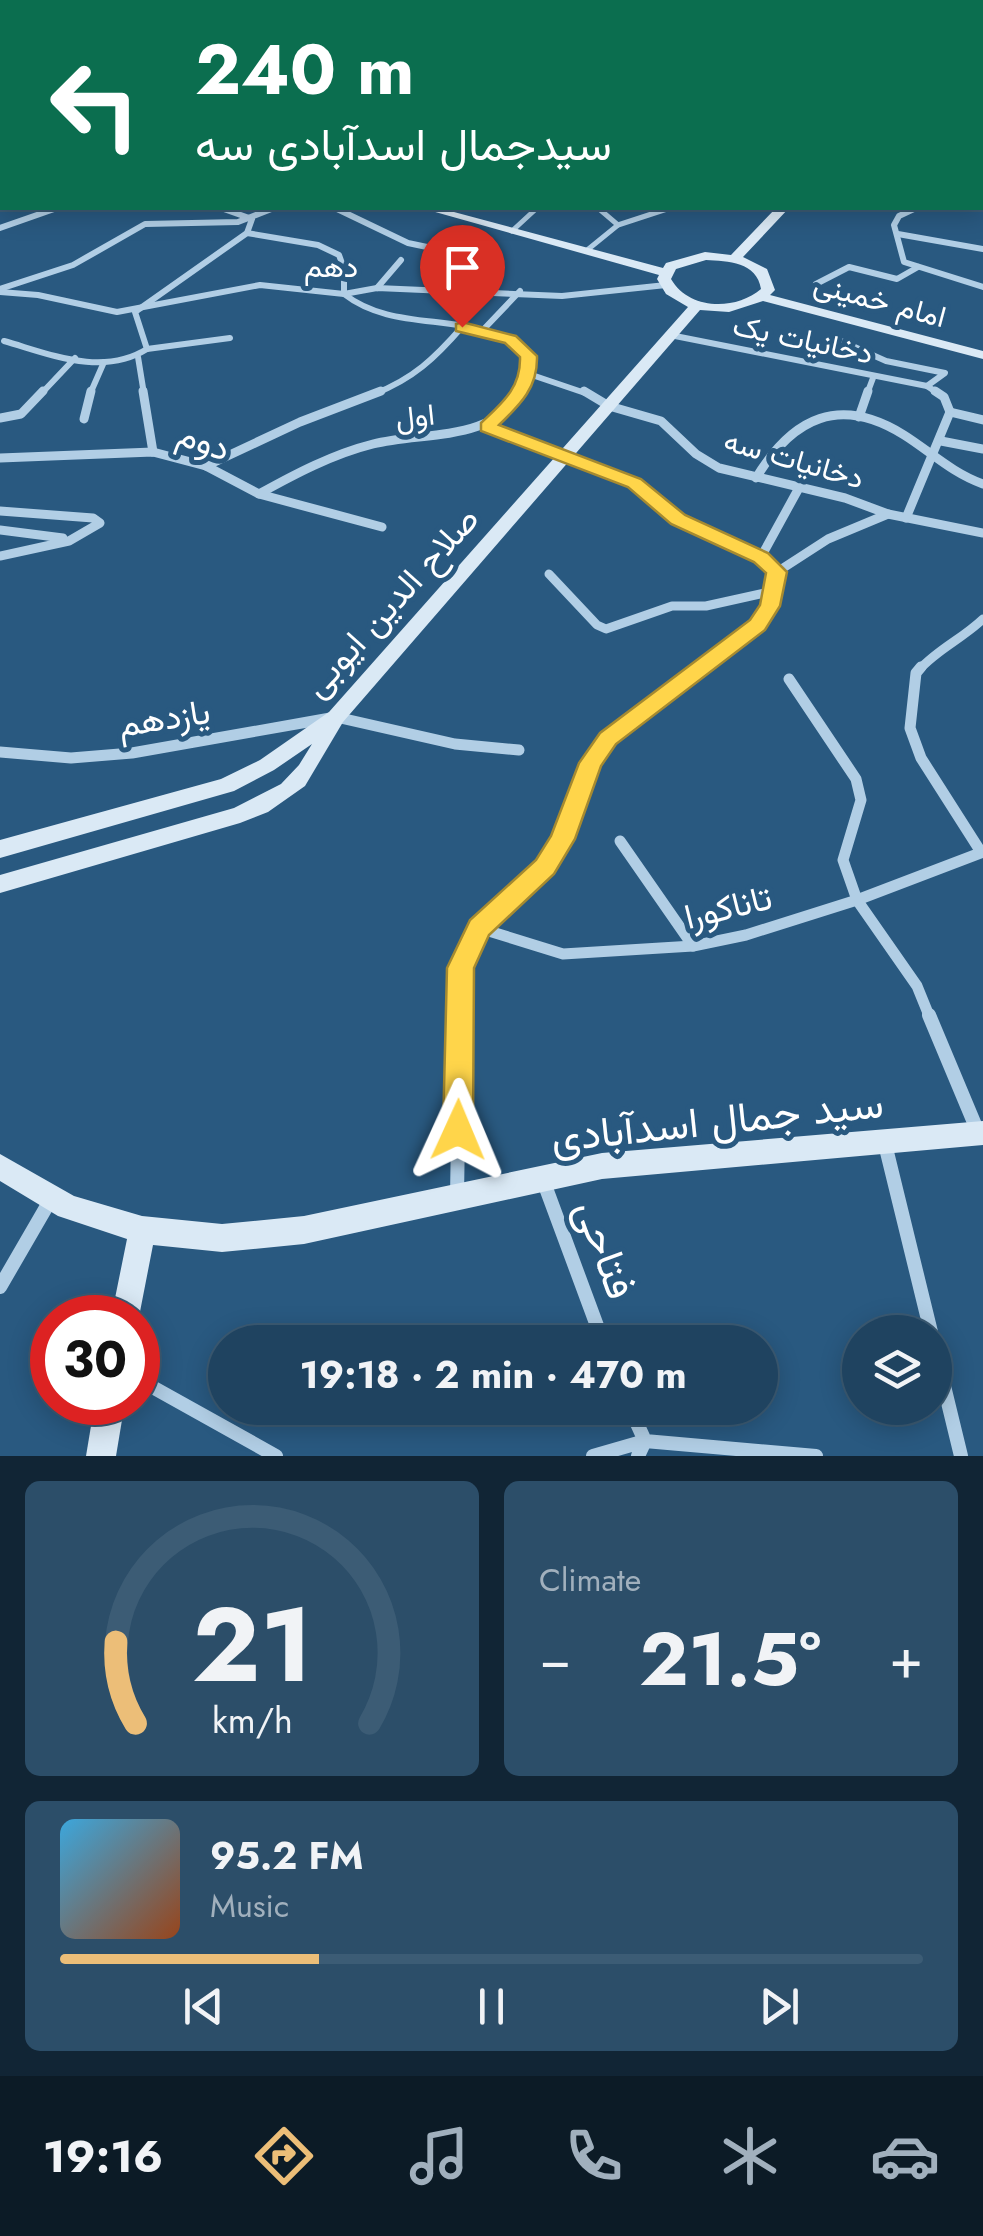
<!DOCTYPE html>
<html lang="en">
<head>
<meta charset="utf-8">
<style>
	body { margin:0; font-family:Jost,Vazirmatn,sans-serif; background:#2c4e69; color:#f1f3f6; height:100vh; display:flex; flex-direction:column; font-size:38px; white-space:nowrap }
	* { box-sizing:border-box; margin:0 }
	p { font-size:32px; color:#a1b0bd }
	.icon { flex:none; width:55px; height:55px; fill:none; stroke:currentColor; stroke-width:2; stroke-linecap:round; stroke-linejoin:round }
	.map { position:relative; height:1456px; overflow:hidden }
	.details { display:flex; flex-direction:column; gap:25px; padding:25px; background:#112535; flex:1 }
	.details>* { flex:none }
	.banner { position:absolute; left:0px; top:0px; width:985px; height:210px; box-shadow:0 5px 25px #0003,0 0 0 2px #3c5c75; background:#0b6e4f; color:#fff; overflow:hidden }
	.fabs { position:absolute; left:842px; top:1315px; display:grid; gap:20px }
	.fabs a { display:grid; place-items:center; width:110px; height:110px; border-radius:50%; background:#1f4360; box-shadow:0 5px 25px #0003,0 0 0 2px #3c5c75; font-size:50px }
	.speed { position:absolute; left:30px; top:1295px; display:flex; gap:20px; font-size:50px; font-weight:700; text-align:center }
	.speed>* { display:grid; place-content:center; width:130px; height:130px; border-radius:50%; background:#1f4360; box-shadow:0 5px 25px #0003,0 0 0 2px #3c5c75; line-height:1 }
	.speed .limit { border:15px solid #d22; background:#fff; color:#111 }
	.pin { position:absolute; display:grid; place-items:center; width:85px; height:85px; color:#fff; margin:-102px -42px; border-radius:50% 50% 50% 0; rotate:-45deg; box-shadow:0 0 10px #0007 }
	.pin .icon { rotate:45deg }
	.me { position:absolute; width:110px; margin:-55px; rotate:1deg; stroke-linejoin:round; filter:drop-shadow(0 0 8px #0008) }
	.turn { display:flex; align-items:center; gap:35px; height:210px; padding:0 30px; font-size:45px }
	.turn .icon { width:130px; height:130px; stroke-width:2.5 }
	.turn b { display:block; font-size:70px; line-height:85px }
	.big { font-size:75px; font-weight:700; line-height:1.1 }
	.details .tile { flex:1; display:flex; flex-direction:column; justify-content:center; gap:15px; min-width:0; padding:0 35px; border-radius:15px; background:#2c4e69 }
	.details .dial { align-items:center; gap:0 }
	.dial svg { height:260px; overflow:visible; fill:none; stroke:#3c5c75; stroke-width:7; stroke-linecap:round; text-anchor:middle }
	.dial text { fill:#f1f3f6; stroke:none }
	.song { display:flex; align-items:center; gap:30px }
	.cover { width:120px; height:120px; border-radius:15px; background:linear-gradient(135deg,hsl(200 70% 55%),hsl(20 70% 35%)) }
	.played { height:10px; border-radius:5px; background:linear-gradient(90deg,#ecbe78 30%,#3c5c75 30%) }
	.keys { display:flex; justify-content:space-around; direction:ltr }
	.heat { display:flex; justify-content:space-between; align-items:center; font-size:55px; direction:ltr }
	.details .tiles { flex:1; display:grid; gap:25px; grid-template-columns:1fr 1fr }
	.tile:last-child { grid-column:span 2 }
	.trip { position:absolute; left:208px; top:1325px; width:570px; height:100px; border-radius:50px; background:#1f4360; box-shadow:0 5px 25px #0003,0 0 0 2px #3c5c75; font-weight:700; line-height:100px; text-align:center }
	.dock { display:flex; height:160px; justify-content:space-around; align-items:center; background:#0c1b26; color:#a1b0bd }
	.dock .icon { width:70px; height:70px }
	.dock .active { color:#ecbe78 }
	.dock b { font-size:45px; color:#f1f3f6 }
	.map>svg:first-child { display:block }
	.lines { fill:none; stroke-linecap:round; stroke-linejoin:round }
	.lane { stroke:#b1cee5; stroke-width:5 }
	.street-far4 { stroke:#b1cee5; stroke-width:5 }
	.street-far3 { stroke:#b1cee5; stroke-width:6 }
	.street-far2 { stroke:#b1cee5; stroke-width:9 }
	.street-far1 { stroke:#b1cee5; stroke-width:11 }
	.street { stroke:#b1cee5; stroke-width:14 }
	.secondary { fill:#dae9f5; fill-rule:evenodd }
	.route { fill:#ffd54a; stroke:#a68a30; stroke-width:2.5 }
	.labels { text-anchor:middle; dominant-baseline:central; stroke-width:10; stroke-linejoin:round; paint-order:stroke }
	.far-street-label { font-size:30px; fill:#fff; stroke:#295980 }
	.street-label { font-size:35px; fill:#fff; stroke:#295980 }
	.near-street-label { font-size:42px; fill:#fff; stroke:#295980 }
</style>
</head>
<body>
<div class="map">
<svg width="983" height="1456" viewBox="0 0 983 1456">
	<rect width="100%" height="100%" fill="#295980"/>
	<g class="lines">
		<g class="lane">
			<polyline points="598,208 618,225"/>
			<polyline points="512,231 537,208"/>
			<polyline points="586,251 618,225 670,208"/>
		</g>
		<g class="street-far4">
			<polyline points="310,0 316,2"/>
			<polyline points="387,0 391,2"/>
			<polyline points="458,0 462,2"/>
			<polyline points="801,2 805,0"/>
			<polyline points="947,2 958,1"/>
		</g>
		<g class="street-far3">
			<polyline points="335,208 408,243 446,251"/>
			<polyline points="916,208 899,216 894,225 904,262 983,287"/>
			<polyline points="0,228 57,208"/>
			<path d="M 247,233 L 318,245 L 339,255 L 344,269 L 344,294 C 399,337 477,306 528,355 L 520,394"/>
			<polyline points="898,234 983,249"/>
			<polyline points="816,284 849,267 897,279 918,267"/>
			<polyline points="377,288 401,260"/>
			<polyline points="0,289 73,265 145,224 238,222 274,208"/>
			<polyline points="0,292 38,295 117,312 260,285 344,294 377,288 562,296 666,285"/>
			<polyline points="482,331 520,291"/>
			<polyline points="670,335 927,386 939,394"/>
			<polyline points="839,340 886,361 945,373 927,386"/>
			<path d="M 4,341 C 50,354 102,377 147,349 L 135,312 L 247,233 L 252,219 L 221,208"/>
			<polyline points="147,349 230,338"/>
			<polyline points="138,357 144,394"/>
			<polyline points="529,374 588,394"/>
			<polyline points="41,394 75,358"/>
			<polyline points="90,394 104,362"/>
			<path d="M 374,394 C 413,379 435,358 462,327"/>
			<polyline points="867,394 873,378"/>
		</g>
		<g class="street-far2">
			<polyline points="143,391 153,452"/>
			<polyline points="584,391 609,406 661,421 696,454 719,468 845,498 888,514 983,533"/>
			<polyline points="950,412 983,420"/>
			<polyline points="859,417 868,391"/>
			<polyline points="0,418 21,414 43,391"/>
			<polyline points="84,419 91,391"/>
			<path d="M 487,427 L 635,483 L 678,519 L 761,557 L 777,572 C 765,631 744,636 699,670"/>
			<polyline points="941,441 983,449"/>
			<polyline points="0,458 153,452 206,466 259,494 382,527"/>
			<polyline points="206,466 300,422 381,391"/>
			<path d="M 756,478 C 793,417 840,395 904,435 C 931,452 952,473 983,484"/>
			<path d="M 259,494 C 295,474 333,454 373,444 C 423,431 493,443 521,391"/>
			<polyline points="0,511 93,518 100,523 69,541 0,556"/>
			<polyline points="906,518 950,412 944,397 935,391"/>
			<polyline points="0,530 63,538"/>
			<polyline points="761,557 800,486"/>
			<polyline points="777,572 828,539 888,514"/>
			<polyline points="549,574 597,625 606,629 672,606 706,606 774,591"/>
			<path d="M 919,670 C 938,649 962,639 983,619"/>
		</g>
		<g class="street-far1">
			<polyline points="921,667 916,673 910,728 921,758 981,852"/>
			<polyline points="789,679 856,779 861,800 843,860 857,900 917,986 930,1018"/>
			<polyline points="0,752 71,758 132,753 336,717 455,744 519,750"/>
			<polyline points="620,841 693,946"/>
			<polyline points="479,928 563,954 693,946 746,935 857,900 983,852"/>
			<polyline points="460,1018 461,968 479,928 545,867 562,839 590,763 608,738 702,667"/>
		</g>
		<g class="street">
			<polyline points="929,1015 978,1132"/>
			<polyline points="885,1144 931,1332"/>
			<polyline points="543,1180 603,1342"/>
			<polyline points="457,1196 460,1015"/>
			<polyline points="0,1287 51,1199"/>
			<polyline points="935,1349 961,1456"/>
			<polyline points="138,1379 276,1456"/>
			<polyline points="630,1408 645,1441 816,1456"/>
			<polyline points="593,1456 645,1441 638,1456"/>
		</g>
		<g class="secondary">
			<polygon points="73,0 83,0 84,2 75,2"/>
			<polygon points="0,14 2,15 2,21 0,20"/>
			<rect x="982" y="27" width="1" height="7"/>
			<rect x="0" y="89" width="2" height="7"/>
			<path d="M 421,208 L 439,208 L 663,268 L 666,263 L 705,252 L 731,255 L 776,208 L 789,208 L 743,257 L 767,269 L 775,290 L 770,295 L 983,351 L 983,359 L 763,301 L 729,312 L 700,310 L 343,722 L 305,786 L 268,812 L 240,823 L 0,893 L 0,875 L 234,808 L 281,784 L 299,765 L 312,744 L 274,770 L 234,791 L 0,858 L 0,840 L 221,779 L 260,760 L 329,712 L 688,307 L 666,294 L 657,279 L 659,275 ZM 706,260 C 728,261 757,262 761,289 C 735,311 689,310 671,279 L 676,269 Z"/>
			<polygon points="983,1121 983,1145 602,1179 304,1244 222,1252 153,1245 138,1322 138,1318 111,1318 127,1239 58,1216 0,1181 0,1154 74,1196 142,1216 222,1224 304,1216 602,1153"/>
			<polygon points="95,1402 125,1402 116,1456 86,1456"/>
		</g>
	</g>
	<path class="route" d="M 462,322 L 516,336 L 537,356 C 538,387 521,404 499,425 L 641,479 L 685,515 L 768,553 L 787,572 L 780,606 L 765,630 L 616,744 L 601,766 L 575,839 L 554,874 L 489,935 L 474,968 L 473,1130 L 468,1139 L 458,1143 L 448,1139 L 443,1130 L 447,968 L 470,920 L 536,860 L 551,836 L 579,763 L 600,733 L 750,620 L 760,605 L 766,573 L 754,562 L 671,524 L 628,487 L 481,431 L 481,423 C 502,403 521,388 520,357 L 505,343 L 456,331 L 456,324 Z"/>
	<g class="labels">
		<g class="far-street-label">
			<text x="331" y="266">دهم</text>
			<text transform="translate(880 300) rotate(15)">امام خمینی</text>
			<text transform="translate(803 339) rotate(12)">دخانیات یک</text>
			<text transform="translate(415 416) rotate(-6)">اول</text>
			<text transform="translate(794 459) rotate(16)">دخانیات سه</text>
		</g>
		<g class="street-label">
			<text transform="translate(204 441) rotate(20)">دوم</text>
			<text transform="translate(391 602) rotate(-48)">صلاح الدین ایوبی</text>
			<text transform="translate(164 718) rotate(-9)">یازدهم</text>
			<text transform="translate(728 907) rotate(-14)">تاناکورا</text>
		</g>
		<g class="near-street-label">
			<text transform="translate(717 1120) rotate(-6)">سید جمال اسدآبادی</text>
			<text transform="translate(606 1249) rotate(70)">فتاحی</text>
		</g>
	</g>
</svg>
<div class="fabs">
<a><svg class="icon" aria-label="layers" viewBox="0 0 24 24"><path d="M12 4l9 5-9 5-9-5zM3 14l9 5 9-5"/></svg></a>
</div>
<div class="speed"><div class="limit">30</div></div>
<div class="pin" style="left:462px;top:327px;background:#d93025"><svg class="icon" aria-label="arrive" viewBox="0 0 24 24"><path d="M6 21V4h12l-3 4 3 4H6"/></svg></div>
<svg class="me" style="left:458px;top:1130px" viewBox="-20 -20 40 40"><path d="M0-17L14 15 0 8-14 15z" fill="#ffd54a" stroke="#fff" stroke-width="4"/></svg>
<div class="trip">19:18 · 2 min · 470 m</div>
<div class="banner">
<div class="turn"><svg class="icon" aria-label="left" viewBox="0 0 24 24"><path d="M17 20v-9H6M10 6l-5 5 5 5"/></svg><div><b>240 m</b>سیدجمال اسدآبادی سه</div></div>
</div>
</div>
<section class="details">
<div class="tiles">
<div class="tile dial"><svg viewBox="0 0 100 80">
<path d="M14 69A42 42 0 1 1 86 69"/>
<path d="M14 69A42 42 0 0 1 8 44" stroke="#ecbe78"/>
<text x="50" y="56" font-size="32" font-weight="700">21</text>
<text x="50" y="72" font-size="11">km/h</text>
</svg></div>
<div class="tile"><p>Climate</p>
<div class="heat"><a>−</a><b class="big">21.5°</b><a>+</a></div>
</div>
<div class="tile">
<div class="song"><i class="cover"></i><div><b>95.2 FM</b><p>Music</p></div></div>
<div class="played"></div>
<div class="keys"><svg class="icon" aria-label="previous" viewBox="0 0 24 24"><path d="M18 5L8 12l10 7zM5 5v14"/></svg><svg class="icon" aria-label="pause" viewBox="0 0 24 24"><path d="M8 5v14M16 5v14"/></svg><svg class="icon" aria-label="next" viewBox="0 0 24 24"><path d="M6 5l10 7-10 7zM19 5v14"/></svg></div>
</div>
</div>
</section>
<nav class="dock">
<b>19:16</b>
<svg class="icon active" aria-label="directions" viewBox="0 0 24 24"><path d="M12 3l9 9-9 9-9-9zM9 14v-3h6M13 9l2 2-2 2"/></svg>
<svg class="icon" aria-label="music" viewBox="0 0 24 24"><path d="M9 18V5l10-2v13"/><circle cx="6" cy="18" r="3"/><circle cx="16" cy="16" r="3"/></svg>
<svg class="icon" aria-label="phone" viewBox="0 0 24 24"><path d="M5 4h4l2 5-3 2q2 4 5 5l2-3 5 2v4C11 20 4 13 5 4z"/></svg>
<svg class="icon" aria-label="climate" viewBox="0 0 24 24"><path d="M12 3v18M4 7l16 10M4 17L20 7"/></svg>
<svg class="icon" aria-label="car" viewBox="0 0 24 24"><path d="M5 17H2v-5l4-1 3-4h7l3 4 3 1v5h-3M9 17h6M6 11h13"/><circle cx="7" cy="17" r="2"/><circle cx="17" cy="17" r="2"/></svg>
</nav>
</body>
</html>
